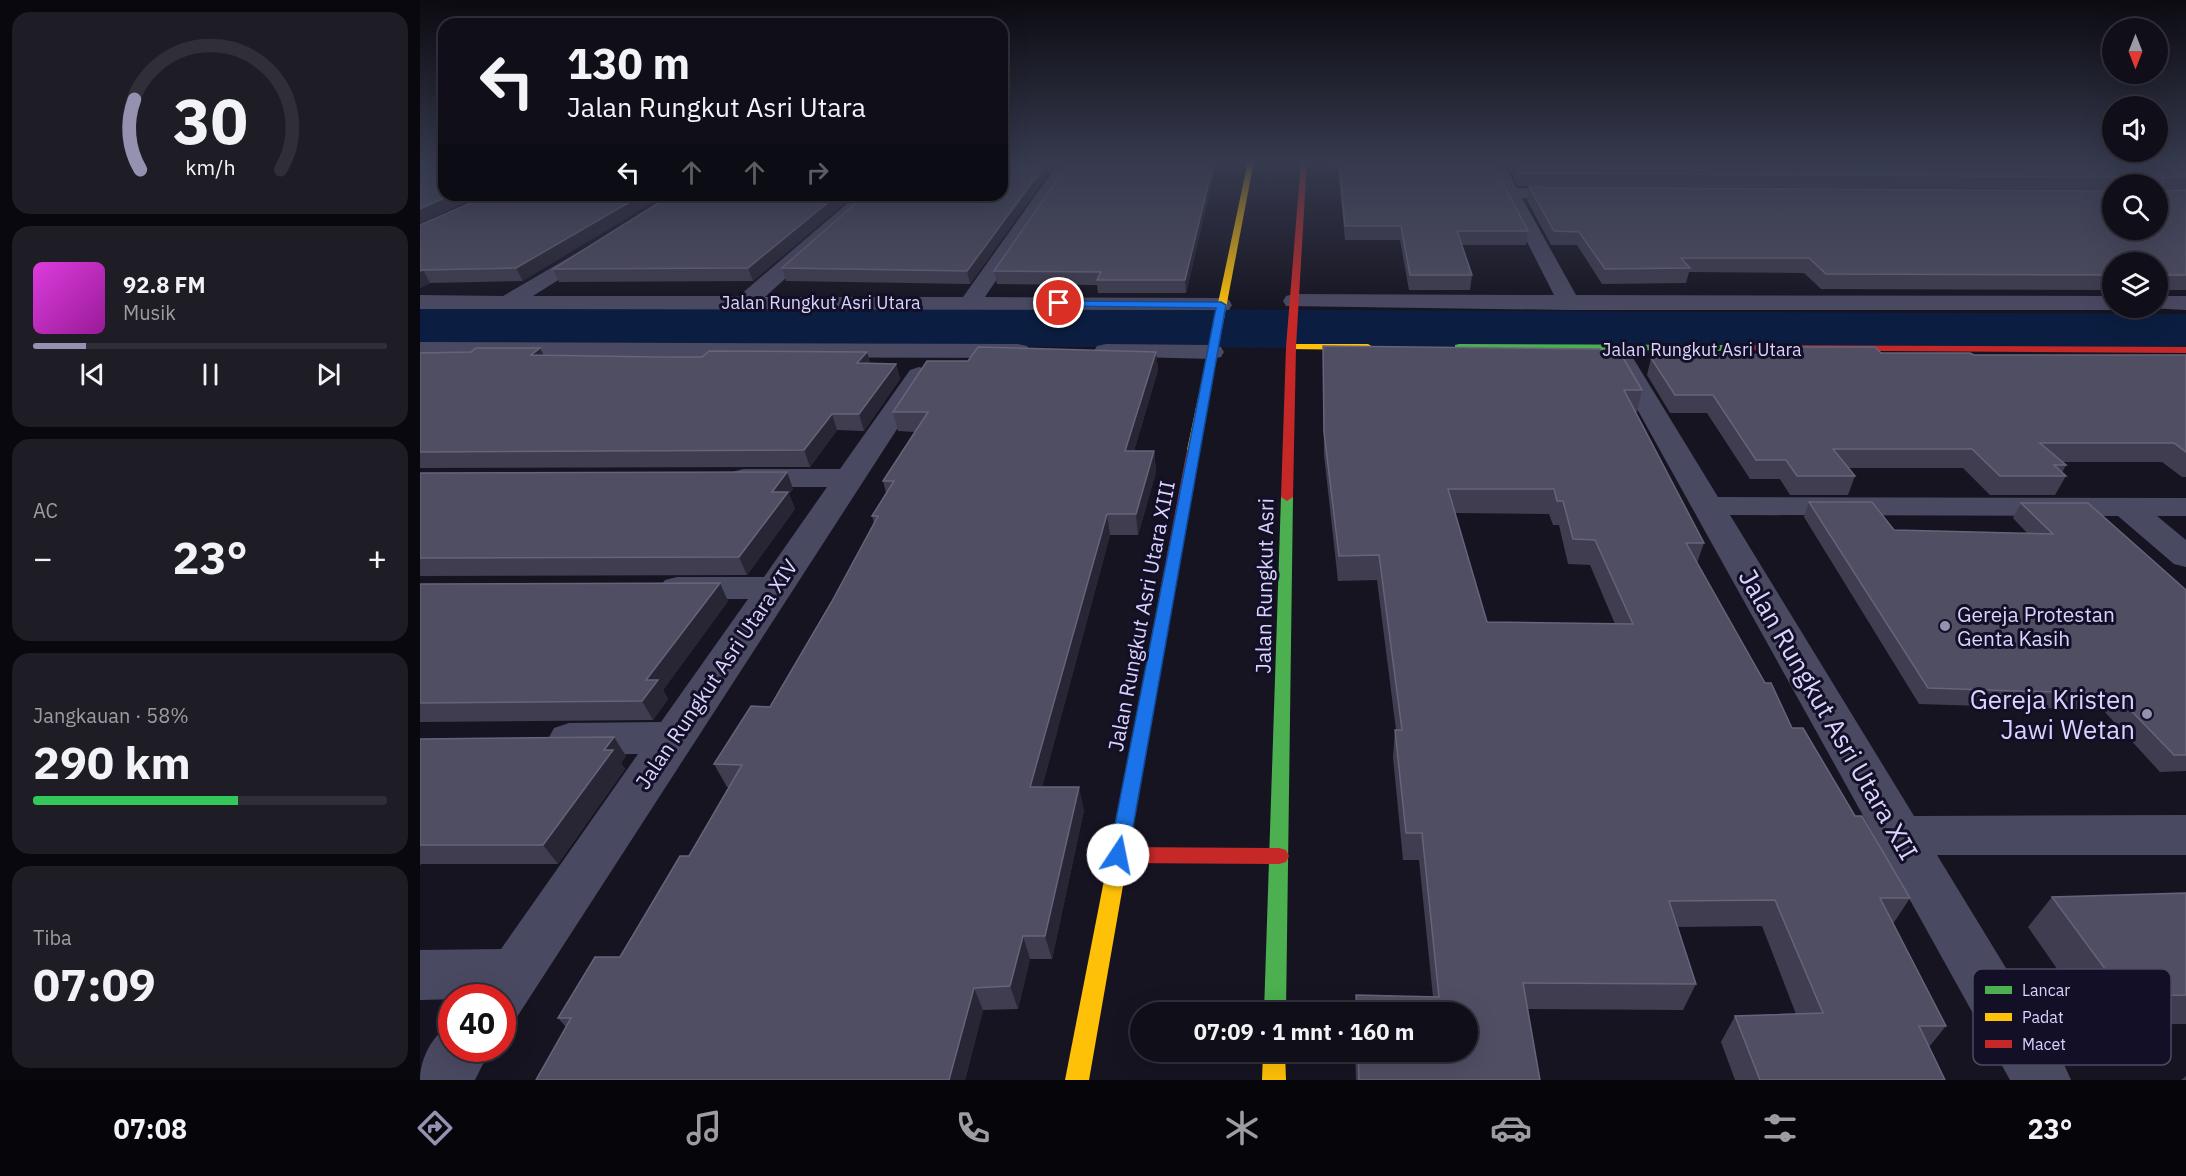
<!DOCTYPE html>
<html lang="id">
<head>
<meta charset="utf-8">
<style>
	body { margin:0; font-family:"IBM Plex Sans",sans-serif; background:#1e1d26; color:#f1f3f6; height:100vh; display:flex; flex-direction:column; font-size:22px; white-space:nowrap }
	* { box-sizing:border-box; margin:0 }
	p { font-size:20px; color:#9c9ca2 }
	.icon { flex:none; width:33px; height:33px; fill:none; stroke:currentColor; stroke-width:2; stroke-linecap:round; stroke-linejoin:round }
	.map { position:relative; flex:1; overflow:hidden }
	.side { display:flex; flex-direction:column; gap:12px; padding:12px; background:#09080e; width:420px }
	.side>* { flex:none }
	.guide { position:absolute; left:18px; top:18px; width:570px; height:183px; border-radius:18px; box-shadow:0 6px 24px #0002,0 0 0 2px #302f38; background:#100f19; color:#f1f3f6; overflow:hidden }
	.needle { width:39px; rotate:180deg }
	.controls { position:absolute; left:1682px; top:18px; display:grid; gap:12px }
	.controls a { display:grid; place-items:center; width:66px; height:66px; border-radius:50%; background:#100f19; box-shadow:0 6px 24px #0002,0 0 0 2px #302f38; font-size:30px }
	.speed { position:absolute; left:18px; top:984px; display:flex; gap:12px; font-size:30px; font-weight:700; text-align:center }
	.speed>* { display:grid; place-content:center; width:78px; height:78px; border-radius:50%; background:#100f19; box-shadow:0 6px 24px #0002,0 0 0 2px #302f38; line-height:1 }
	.speed .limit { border:9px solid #d22; background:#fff; color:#111 }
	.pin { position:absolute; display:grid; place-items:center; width:51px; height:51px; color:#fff; margin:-26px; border:3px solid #fff; border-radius:50%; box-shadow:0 2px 6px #0007 }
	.me { position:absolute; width:66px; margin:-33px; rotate:11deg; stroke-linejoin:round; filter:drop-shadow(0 0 4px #0008) }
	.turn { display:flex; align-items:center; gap:21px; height:126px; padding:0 30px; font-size:27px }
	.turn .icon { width:78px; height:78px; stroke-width:2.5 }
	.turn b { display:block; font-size:42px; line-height:51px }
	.lanes { display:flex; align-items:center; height:57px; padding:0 30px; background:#0003; justify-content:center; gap:30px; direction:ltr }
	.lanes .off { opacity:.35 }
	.big { font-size:45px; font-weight:700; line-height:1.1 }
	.side .tile { flex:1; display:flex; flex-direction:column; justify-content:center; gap:9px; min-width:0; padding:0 21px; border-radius:18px; background:#1e1d26 }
	.side .dial { align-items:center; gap:0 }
	.dial svg { height:156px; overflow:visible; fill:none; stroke:#302f38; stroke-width:7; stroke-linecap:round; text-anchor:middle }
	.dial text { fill:#f1f3f6; stroke:none }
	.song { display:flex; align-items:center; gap:18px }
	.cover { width:72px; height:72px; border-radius:9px; background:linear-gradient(135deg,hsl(300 70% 55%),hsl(300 70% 35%)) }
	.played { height:6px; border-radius:3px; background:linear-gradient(90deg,#9591b1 15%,#302f38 15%) }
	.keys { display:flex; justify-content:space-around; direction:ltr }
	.heat { display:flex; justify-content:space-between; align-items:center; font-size:33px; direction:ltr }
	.charge { height:9px; border-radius:4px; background:linear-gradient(90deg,#34c759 58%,#302f38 0) }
	.trip { position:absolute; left:710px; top:1002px; width:348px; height:60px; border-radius:30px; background:#100f19; box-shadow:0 6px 24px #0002,0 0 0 2px #302f38; font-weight:700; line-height:60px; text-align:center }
	.menu { display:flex; height:96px; justify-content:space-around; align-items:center; background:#06060a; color:#9c9ca2 }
	.menu .icon { width:42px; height:42px }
	.menu .active { color:#9591b1 }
	.menu b { font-size:27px; color:#f1f3f6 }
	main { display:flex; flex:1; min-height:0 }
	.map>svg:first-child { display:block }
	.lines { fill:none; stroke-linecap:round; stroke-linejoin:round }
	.river { fill:#0b1e41; fill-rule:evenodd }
	.street { fill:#4a4962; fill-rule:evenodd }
	.fast { fill:#4caf50; fill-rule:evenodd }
	.slow { fill:#ffc107; fill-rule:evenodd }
	.jam { fill:#c62828; fill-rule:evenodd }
	.wall { fill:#403d50; fill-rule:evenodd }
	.shaded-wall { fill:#282635 }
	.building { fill:#504e63; stroke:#66637b; stroke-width:1.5; fill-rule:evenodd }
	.route { fill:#1a73e8; stroke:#114b97; stroke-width:1.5 }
	.poi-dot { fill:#9591b1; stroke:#130f26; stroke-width:2 }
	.labels { text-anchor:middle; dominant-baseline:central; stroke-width:6; stroke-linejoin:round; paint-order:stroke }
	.far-street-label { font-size:18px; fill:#d9d4ff; stroke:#130f26 }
	.street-label { font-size:21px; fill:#d9d4ff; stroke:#130f26 }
	.poi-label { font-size:21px; fill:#d9d4ff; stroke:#130f26; text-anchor:start }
	.near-poi-label { font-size:26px; fill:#d9d4ff; stroke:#130f26; text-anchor:end }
	.near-street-label { font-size:26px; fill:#d9d4ff; stroke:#130f26 }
	.key { fill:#130f26; stroke:#4e4a67; stroke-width:1.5 }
	.key-label { font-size:16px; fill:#d9d4ff }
</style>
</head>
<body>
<main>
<section class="side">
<div class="tile dial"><svg viewBox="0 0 100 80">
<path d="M14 69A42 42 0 1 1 86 69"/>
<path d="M14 69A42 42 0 0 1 11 33" stroke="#9591b1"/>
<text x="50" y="56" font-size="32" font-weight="700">30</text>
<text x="50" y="72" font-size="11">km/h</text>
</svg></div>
<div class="tile">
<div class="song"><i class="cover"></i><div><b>92.8 FM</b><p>Musik</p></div></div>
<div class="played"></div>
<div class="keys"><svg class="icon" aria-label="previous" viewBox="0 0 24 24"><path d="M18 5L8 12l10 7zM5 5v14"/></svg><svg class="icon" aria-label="pause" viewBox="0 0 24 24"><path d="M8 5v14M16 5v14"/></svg><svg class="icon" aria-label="next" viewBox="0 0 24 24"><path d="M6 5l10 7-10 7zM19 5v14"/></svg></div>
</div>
<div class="tile"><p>AC</p>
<div class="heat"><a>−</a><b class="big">23°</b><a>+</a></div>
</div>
<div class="tile"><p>Jangkauan · 58%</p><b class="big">290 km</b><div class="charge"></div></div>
<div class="tile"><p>Tiba</p><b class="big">07:09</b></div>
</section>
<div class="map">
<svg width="1766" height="1080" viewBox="0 0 1766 1080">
	<rect width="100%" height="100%" fill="#161421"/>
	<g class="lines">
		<polygon class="river" points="0,306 1766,314 1766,352 0,344"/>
		<g class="street">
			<polygon points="640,161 656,161 565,297 801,298 809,300 812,305 809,310 0,309 0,295 83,296 174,243 181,245 184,249 181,253 113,296 319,296 437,195 457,195 345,297 543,297"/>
			<polygon points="1066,161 1082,161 1097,188 1152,188 1161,193 1152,198 1102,198 1156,295 1692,296 1692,308 1700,308 1692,310 1149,310 866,306 863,301 866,296 874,294 1134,295"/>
			<polygon points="1737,296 1766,296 1766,310 1729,308 1737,308"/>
			<polygon points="0,342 598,344 607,346 610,351 607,356 598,358 0,356"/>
			<polygon points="686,344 792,345 801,347 804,352 801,357 792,359 677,356 674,351 677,346"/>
			<polygon points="1198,346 1207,348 1210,353 1298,497 1766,498 1766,516 1737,516 1766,540 1766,567 1754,564 1698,516 1310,515 1494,816 1766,815 1766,855 1517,855 1642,1060 1651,1080 1590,1080 1186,353 1189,348"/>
			<polygon points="499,367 508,370 512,375 97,1017 82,1022 82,998 0,1000 0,950 81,949 218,754 149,755 134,750 128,739 134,728 149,723 241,722 328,599 257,599 245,596 239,588 245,580 257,577 344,577 407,487 323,487 312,484 308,478 312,472 323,469 420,469 490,370"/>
			<path d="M 32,1025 L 32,1048 L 71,1048 L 55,1080 L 0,1080 C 0,1060 12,1033 32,1025 Z"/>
		</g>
		<g class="fast">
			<polygon points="1039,344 1308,345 1313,348 1308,351 1035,349 1035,345"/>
			<polygon points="867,493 873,497 866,1012 844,1012 861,497"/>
		</g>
		<g class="slow">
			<polygon points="828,161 834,161 779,450 773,454 767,450"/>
			<polygon points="871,344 948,344 953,347 948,350 867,349 867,345"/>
			<polygon points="729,685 735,687 737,691 669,1080 645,1080 721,691 723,687"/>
			<polygon points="843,1052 865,1052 866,1080 842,1080"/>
		</g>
		<g class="jam">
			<polygon points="881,161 887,161 876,347 873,497 867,501 861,497 866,347"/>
			<polygon points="1308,345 1766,347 1766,353 1304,350 1303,348"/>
			<polygon points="773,446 779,450 737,691 735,695 729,697 723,695 721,691 767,450"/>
			<polygon points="698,847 859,848 866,850 869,856 866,862 859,864 698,863 691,861 688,855 691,849"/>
		</g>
	</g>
	<g class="wall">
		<polygon points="582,161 637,161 550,284 366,281 362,268"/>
		<polygon points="797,161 766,293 678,293 677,285 577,284 574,271"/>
		<polygon points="912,161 1071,161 1108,231 1106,245 1042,245 1052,275 1050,290 989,290 980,240 925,240 918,167 912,167"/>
		<polygon points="1085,161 1766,161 1766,190 1744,190 1744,191 1766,190 1766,290 1737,290 1737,262 1692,262 1692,290 1401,289 1384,273 1269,272 1266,283 1182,284 1157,245 1131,245 1107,200 1109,187 1692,230 1737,184 1692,184 1692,190 1098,186"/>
		<polygon points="69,195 103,281 10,283 0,288 0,225"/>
		<polygon points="251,195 434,195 333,281 139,282 133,269"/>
		<path d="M 903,346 L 1183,354 L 1222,390 L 1217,412 L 1215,412 L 1284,543 L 1277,563 L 1345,683 L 1372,728 L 1435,816 L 1490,898 L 1473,924 L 1526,1026 L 1509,1047 L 1525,1080 L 1315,1080 L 1301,1042 L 1315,1016 L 1376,1014 L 1342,926 L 1257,927 L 1276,984 L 1263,1010 L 1108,1009 L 1120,1080 L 936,1080 L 935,1052 L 1047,1052 L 1047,1012 L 935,1012 L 936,995 L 1013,997 L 999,860 L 983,860 L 973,757 L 975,730 L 976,730 L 957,580 L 918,581 L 904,455 ZM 1035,513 L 1129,514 L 1133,525 L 1139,525 L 1148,564 L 1170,565 L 1195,624 L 1067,622 Z"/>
		<polygon points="1367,347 1461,353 1554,355 1766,355 1766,477 1762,477 1742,462 1642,462 1646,465 1642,473 1646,476 1635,495 1570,495 1543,468 1429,468 1435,476 1428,495 1370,495 1360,479 1330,479 1287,413 1250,413 1227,375 1231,358 1289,358 1290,354 1364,355"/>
		<polygon points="736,352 738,370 714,451 734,451 736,472 718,535 690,535 622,787 664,810 632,959 610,959 598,1009 563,1010 545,1080 116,1080 146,1027 138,1018 200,957 269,856 309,787 307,787 294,764 350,707 411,603 454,523 452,516 466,493 463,481 495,432 478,431 473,412 548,361"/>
		<polygon points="0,353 476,364 480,379 444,431 417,430 390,467 0,468"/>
		<polygon points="367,472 373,489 369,494 375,509 327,575 0,576 0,473"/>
		<polygon points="1389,502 1474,530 1608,534 1593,518 1601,503 1766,590 1766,771 1740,772 1683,710 1499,704 1384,517"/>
		<polygon points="0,584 308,601 243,690 248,699 233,720 0,722"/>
		<polygon points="0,739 206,756 201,763 205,769 138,864 1,864 0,866"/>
		<polygon points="1766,893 1766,1024 1676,1025 1608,927 1632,897"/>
		<polygon points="1766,1076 1766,1080 1761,1080"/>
	</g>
	<g class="shaded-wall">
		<polygon points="628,161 637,161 550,284 547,271"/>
		<polygon points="794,161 797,161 766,293 765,280"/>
		<polygon points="31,195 61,195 0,224 0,209"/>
		<polygon points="222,195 245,195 103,281 96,268"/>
		<polygon points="417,195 434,195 333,281 328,268"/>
		<polygon points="3,270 10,283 0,288 0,271"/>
		<polygon points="120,348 128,363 111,355"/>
		<polygon points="447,352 452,368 437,363"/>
		<polygon points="736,352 738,370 708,471 705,451"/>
		<polygon points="476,364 480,379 444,431 439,414"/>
		<polygon points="412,414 417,430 390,467 384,450"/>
		<polygon points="734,451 736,472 718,535 716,514"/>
		<polygon points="367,472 373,489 369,494 375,509 327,575 319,557 352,492"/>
		<polygon points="687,514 690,535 616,810 610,787"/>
		<polygon points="300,583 308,601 243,690 248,699 233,720 222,701 226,680"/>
		<polygon points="194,737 206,756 201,763 205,769 138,864 123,845 184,750"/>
		<polygon points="659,787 664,810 632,959 625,936"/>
		<polygon points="603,936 610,959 598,1009 590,986"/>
		<polygon points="554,988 563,1010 545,1080 529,1080"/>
	</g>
	<g class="building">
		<polygon points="0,161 24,161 24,195 31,195 0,209"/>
		<polygon points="582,161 628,161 547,271 362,268 445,195 582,195"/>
		<polygon points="650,161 794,161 765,280 677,280 681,272 574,271"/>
		<polygon points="919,161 1071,161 1108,231 1037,231 1052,275 990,275 981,226 925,226"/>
		<polygon points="1093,161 1766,161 1766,177 1742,178 1744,191 1766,190 1766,275 1737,275 1737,262 1692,262 1692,275 1406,274 1389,258 1261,258 1270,268 1185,269 1159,232 1134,231 1109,187 1692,191 1692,230 1737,230 1737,184 1700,184 1698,177 1100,173"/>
		<polygon points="69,195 222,195 96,268 3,270 0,271 0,225"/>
		<polygon points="251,195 417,195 328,268 133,269"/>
		<path d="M 903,346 L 1180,349 L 1183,354 L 1201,354 L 1222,390 L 1204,390 L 1284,543 L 1266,543 L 1345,683 L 1351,683 L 1372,728 L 1383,728 L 1435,816 L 1442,816 L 1490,898 L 1460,898 L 1526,1026 L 1499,1026 L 1525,1080 L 1340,1080 L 1315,1016 L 1403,1013 L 1355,900 L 1249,901 L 1276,984 L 1103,983 L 1120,1080 L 939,1080 L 938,1052 L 1047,1052 L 1047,1012 L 937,1012 L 936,995 L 1019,997 L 1002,833 L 986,833 L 975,730 L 982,730 L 959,555 L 919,556 L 904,432 ZM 1028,489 L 1134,489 L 1137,501 L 1143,501 L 1153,539 L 1175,540 L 1213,624 L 1067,622 Z"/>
		<polygon points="558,347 736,352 705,451 734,451 716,514 687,514 610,787 659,787 625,936 603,936 590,986 554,988 529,1080 116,1080 151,1018 138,1018 175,957 200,957 260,856 269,856 322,765 294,764 331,706 350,707 411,603 458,516 452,516 474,481 463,481 508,412 473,412 507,361 548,361"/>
		<polygon points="1367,347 1455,347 1461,353 1550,353 1554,355 1766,355 1766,452 1754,443 1620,443 1646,465 1634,465 1646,476 1580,476 1552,449 1413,449 1435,476 1377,476 1366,460 1336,460 1293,395 1255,395 1231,358 1292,358 1290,354 1374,355"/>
		<polygon points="56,348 120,348 111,355 237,357 282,357 289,351 447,352 437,363 476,364 439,414 412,414 384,450 0,452 0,353 51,352"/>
		<polygon points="367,472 352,492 368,492 319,557 0,558 0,473"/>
		<polygon points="1389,502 1452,502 1474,530 1633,534 1601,503 1668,503 1766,590 1766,755 1754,755 1695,694 1508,688"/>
		<polygon points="300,583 226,680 238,680 222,701 0,703 0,584"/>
		<polygon points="194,737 184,750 193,750 123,845 0,845 0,739"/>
		<polygon points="1766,893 1766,995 1705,996 1632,897"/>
	</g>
	<linearGradient id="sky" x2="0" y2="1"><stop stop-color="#0c0b12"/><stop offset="0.52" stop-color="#363a4e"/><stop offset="1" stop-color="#363a4e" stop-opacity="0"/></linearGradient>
	<rect width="1766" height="312" fill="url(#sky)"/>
	<polygon class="route" points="636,301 801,302 806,305 708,855 705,861 698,863 692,861 689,855 796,308 639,306 634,303"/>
	<g class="poi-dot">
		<circle cx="1525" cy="626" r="6"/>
		<circle cx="1727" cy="714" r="6"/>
	</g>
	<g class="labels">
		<g class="far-street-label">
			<text x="401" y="302">Jalan Rungkut Asri Utara</text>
			<text x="1282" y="349">Jalan Rungkut Asri Utara</text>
		</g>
		<g class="street-label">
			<text transform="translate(844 586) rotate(-89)">Jalan Rungkut Asri</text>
			<text transform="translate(721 616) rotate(-79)">Jalan Rungkut Asri Utara XIII</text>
			<text transform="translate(296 674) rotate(-56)">Jalan Rungkut Asri Utara XIV</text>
		</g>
		<g class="poi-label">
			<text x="1537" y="614">Gereja Protestan<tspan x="1537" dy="24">Genta Kasih</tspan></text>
		</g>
		<g class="near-poi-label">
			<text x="1715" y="699">Gereja Kristen<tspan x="1715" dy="30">Jawi Wetan</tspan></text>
		</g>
		<g class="near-street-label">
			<text transform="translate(1409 714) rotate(60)">Jalan Rungkut Asri Utara XII</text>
		</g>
	</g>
	<rect x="1553" y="969" width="198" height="96" rx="9" class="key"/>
	<rect x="1565" y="986" width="27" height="8" fill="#4caf50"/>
	<rect x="1565" y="1013" width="27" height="8" fill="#ffc107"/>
	<rect x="1565" y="1040" width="27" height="8" fill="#c62828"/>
	<g class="key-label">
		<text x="1602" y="996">Lancar</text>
		<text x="1602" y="1023">Padat</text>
		<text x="1602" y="1050">Macet</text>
	</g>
</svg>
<div class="controls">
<a><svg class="needle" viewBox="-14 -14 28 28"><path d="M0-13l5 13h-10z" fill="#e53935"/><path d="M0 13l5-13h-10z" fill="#9c9ca2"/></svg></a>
<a><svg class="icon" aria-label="sound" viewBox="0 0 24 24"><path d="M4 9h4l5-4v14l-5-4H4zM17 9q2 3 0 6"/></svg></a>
<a><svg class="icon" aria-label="search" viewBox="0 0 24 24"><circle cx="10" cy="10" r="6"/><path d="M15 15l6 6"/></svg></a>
<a><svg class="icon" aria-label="layers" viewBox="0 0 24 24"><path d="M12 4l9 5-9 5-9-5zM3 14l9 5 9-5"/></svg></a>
</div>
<div class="speed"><div class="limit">40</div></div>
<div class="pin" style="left:639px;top:303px;background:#d93025"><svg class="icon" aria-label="arrive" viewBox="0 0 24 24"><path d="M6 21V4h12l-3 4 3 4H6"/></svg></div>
<svg class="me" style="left:698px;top:855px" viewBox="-20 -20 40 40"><circle r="19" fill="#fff"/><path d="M0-13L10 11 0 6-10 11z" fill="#1a73e8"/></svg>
<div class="trip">07:09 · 1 mnt · 160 m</div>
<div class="guide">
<div class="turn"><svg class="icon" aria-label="left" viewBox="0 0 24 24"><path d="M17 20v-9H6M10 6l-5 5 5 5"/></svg><div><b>130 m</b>Jalan Rungkut Asri Utara</div></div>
<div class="lanes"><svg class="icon" aria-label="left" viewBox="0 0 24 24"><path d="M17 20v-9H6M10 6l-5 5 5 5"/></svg><svg class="icon off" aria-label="ahead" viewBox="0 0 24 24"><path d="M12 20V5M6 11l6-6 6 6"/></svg><svg class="icon off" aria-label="ahead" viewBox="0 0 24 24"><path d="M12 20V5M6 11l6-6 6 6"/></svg><svg class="icon off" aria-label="right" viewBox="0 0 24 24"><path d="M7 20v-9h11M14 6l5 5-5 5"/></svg></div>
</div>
</div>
</main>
<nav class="menu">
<b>07:08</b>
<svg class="icon active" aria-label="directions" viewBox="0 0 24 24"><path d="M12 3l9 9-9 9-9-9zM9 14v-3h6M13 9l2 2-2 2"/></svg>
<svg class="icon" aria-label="music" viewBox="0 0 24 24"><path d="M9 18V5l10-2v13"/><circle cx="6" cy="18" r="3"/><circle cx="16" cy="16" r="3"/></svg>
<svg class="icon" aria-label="phone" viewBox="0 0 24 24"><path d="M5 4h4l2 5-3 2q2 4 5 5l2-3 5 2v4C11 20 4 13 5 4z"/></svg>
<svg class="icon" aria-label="climate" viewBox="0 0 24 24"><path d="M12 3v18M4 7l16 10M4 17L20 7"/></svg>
<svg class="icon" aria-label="car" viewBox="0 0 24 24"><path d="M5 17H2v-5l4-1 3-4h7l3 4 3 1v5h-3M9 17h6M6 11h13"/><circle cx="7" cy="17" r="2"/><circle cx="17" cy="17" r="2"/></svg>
<svg class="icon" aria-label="filters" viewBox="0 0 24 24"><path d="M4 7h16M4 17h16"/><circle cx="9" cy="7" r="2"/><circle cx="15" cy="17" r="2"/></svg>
<b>23°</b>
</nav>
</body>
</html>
